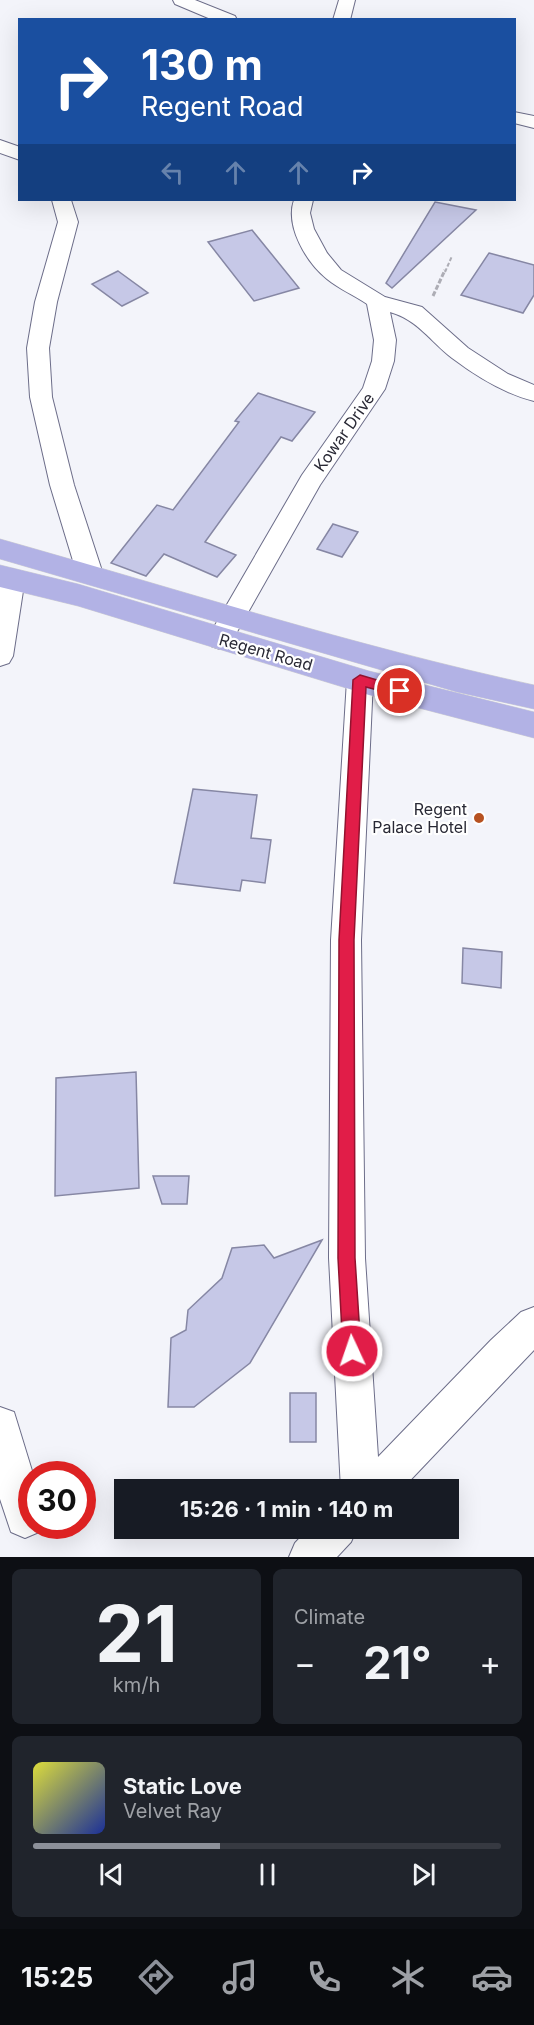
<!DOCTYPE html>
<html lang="en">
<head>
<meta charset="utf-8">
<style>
	body { margin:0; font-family:Inter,sans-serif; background:#20242c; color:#f1f3f6; height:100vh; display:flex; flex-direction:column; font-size:22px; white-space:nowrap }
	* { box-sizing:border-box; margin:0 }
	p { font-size:20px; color:#9ea1a6 }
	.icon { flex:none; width:33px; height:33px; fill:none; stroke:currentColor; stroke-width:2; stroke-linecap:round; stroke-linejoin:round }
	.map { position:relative; height:1557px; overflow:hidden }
	.sheet { display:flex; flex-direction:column; gap:12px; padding:12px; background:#0d0f14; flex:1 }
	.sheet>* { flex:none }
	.hud { position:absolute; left:18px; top:18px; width:498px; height:183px; border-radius:0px; box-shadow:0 6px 24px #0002; background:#1a4fa0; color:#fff; overflow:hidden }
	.speed { position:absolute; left:18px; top:1461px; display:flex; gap:12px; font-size:30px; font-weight:700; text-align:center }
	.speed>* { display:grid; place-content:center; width:78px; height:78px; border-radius:50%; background:#171b24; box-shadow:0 6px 24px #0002; line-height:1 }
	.speed .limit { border:9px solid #d22; background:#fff; color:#111 }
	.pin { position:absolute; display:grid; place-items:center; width:51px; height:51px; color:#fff; margin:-26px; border:3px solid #fff; border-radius:50%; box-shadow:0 2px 6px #0007 }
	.me { position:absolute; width:66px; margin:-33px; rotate:357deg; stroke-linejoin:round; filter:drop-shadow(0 0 4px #0008) }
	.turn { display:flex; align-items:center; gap:21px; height:126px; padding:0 24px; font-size:27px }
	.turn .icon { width:78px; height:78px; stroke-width:2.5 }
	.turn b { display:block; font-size:42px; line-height:51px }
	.lanes { display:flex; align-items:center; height:57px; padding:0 24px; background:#0003; justify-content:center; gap:30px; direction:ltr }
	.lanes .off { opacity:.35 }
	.big { font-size:45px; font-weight:700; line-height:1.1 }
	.sheet .tile { flex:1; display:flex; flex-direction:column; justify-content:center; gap:9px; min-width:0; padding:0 21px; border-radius:9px; background:#20242c }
	.sheet .dial { align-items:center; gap:0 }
	.dial b { font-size:78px; line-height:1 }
	.song { display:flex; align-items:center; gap:18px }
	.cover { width:72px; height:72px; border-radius:9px; background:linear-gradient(135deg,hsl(60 70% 55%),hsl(230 70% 35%)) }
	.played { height:6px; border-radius:3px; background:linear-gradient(90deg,#8c9099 40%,#363941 40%) }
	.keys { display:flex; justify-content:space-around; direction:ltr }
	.heat { display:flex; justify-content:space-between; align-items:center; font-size:33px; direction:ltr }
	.sheet .tiles { flex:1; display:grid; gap:12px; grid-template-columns:1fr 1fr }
	.tile:last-child { grid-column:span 2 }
	.trip { position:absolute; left:114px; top:1479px; width:345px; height:60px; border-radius:0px; background:#171b24; box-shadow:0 6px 24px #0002; font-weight:700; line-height:60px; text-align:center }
	.tab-bar { display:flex; height:96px; justify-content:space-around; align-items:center; background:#090b0e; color:#9ea1a6 }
	.tab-bar .icon { width:42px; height:42px }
	.tab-bar .on { color:#8c9099 }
	.tab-bar b { font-size:27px; color:#f1f3f6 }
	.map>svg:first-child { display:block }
	.building { fill:#c6c8e7; stroke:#8687a4; stroke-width:1.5 }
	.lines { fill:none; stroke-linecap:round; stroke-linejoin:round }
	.street-casing { stroke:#6c6d89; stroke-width:2 }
	.primary-casing { stroke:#d0d0d3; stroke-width:1 }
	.path-far1 { stroke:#adadb5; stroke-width:2; stroke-dasharray:4 2; stroke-linecap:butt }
	.path { stroke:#adadb5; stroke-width:3; stroke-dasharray:5 2; stroke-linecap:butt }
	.street { fill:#fff; fill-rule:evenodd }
	.primary { fill:#b2b2e5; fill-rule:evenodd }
	.route { fill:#e11d48; stroke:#92132f; stroke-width:1.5 }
	.poi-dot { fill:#b75221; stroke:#fff; stroke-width:2 }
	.labels { text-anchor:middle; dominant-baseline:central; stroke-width:4.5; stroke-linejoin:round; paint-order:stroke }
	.street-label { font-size:16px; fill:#292935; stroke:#fff }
	.poi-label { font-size:16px; fill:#292935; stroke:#fff; text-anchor:end }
</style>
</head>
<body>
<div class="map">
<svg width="534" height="1557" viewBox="0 0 534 1557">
	<rect width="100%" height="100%" fill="#f3f4fa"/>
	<g class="building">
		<polygon points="435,202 476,210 392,288 386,283"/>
		<polygon points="252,230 299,288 254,301 208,242"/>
		<polygon points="489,253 534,265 534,295 523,313 461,295"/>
		<polygon points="118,271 148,293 122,306 92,284"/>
		<polygon points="258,393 315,412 292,441 281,437 205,542 236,555 217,577 164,554 146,576 111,563 157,505 173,510 239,422 235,421"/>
		<polygon points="333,524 358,532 342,557 317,549"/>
		<polygon points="193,789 257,795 251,838 271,840 265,883 242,880 240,891 174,883"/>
		<polygon points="463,948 502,952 501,988 462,983"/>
		<polygon points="136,1072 139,1188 55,1196 56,1078"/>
		<polygon points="153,1176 189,1176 187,1204 162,1204"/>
		<polygon points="322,1240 250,1363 194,1407 168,1407 171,1338 186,1330 188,1310 222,1278 232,1248 264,1245 274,1258"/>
		<rect x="290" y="1393" width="26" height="49"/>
	</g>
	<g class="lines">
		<g class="street-casing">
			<g id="street">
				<polygon points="173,0 195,0 235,16 237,20 213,20 175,4"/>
				<polygon points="339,0 355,0 350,20 333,20"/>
				<polygon points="514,112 534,116 534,128 514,123"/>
				<polygon points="0,140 20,147 20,160 0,153"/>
				<polygon points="52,200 71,200 78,222 57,302 49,348 52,397 74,485 103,574 99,580 90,583 81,580 77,574 50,485 30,397 27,348 35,302 58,222"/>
				<path d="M 294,200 L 313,200 L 310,213 L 314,229 L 327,253 L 341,270 L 385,297 L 422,307 L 468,348 L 508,374 L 534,385 L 534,401 C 505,394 476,376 452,358 C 430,341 418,320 390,312 L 396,340 L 394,361 L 385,389 L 320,485 L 229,646 L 220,649 L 211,646 L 207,639 L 302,475 L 363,388 L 372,361 L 374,340 L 367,304 C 354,295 339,289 327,279 C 306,262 285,226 294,200 Z"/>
				<polygon points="12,569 21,572 25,578 13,656 9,663 0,666 0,577 3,572"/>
				<polygon points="360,670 370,673 373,680 361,940 365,1258 378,1457 491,1340 521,1312 534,1307 534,1350 401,1490 341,1490 329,1258 331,940 347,680 350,673"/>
				<polygon points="0,1407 14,1412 33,1474 32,1526 42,1526 39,1532 25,1538 11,1532 0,1499"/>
				<polygon points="309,1528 357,1528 351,1542 337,1557 289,1557 295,1543"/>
			</g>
		</g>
		<g class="primary-casing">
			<g id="primary">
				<path d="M 0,539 C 177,589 354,646 534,685 L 534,709 L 457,692 L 0,559 Z"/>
				<polygon points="0,565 78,584 369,671 534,712 534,738 369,695 78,606 0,587"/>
			</g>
		</g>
		<polyline class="path-far1" points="445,272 452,256"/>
		<polyline class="path" points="433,296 445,270"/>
		<use href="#street" class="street"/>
		<use href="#primary" class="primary"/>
	</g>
	<polygon class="route" points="360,675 404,688 406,691 400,696 366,687 354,940 355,1258 361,1351 359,1357 352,1360 346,1357 343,1351 338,1258 339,940 353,680"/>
	<circle class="poi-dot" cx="479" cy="818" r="6"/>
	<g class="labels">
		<g class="street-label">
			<text transform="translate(344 432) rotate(-55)">Kowar Drive</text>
			<text transform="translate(266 652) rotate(16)">Regent Road</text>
		</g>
		<g class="poi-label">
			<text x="467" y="809">Regent<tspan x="467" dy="18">Palace Hotel</tspan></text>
		</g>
	</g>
</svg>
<div class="speed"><div class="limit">30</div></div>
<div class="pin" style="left:400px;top:691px;background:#d93025"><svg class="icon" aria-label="arrive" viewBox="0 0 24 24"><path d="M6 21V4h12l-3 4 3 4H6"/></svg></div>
<svg class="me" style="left:352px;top:1351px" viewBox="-20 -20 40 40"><circle r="17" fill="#e11d48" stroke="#fff" stroke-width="3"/><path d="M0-11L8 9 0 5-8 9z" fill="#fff"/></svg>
<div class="trip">15:26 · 1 min · 140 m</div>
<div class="hud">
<div class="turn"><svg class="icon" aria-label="right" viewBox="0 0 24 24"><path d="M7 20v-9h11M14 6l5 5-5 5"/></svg><div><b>130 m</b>Regent Road</div></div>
<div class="lanes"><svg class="icon off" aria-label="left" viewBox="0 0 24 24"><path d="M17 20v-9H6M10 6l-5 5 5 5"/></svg><svg class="icon off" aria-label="ahead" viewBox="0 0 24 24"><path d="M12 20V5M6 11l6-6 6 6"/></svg><svg class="icon off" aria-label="ahead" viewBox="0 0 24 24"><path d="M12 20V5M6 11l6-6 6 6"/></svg><svg class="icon" aria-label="right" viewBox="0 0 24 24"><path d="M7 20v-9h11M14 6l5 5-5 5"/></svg></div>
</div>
</div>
<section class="sheet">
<div class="tiles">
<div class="tile dial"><b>21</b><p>km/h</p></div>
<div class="tile"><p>Climate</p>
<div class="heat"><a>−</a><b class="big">21°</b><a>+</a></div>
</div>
<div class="tile">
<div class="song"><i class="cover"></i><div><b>Static Love</b><p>Velvet Ray</p></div></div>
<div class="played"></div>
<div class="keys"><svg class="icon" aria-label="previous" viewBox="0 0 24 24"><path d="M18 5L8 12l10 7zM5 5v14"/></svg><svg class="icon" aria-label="pause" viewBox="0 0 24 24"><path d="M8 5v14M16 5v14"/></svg><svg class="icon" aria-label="next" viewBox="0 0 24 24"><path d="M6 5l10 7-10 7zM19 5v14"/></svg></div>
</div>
</div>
</section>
<nav class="tab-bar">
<b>15:25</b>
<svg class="icon on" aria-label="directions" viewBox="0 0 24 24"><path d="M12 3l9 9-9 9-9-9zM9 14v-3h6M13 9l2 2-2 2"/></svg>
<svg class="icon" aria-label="music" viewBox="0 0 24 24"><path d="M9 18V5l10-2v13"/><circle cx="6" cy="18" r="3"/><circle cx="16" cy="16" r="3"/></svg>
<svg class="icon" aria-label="phone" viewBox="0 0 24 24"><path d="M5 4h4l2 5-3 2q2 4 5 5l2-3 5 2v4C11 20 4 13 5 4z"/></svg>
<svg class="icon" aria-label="climate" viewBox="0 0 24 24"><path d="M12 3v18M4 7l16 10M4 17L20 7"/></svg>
<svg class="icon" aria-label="car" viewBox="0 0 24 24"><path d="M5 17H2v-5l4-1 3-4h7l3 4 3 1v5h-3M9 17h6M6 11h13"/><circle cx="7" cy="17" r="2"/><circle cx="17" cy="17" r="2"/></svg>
</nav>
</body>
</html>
